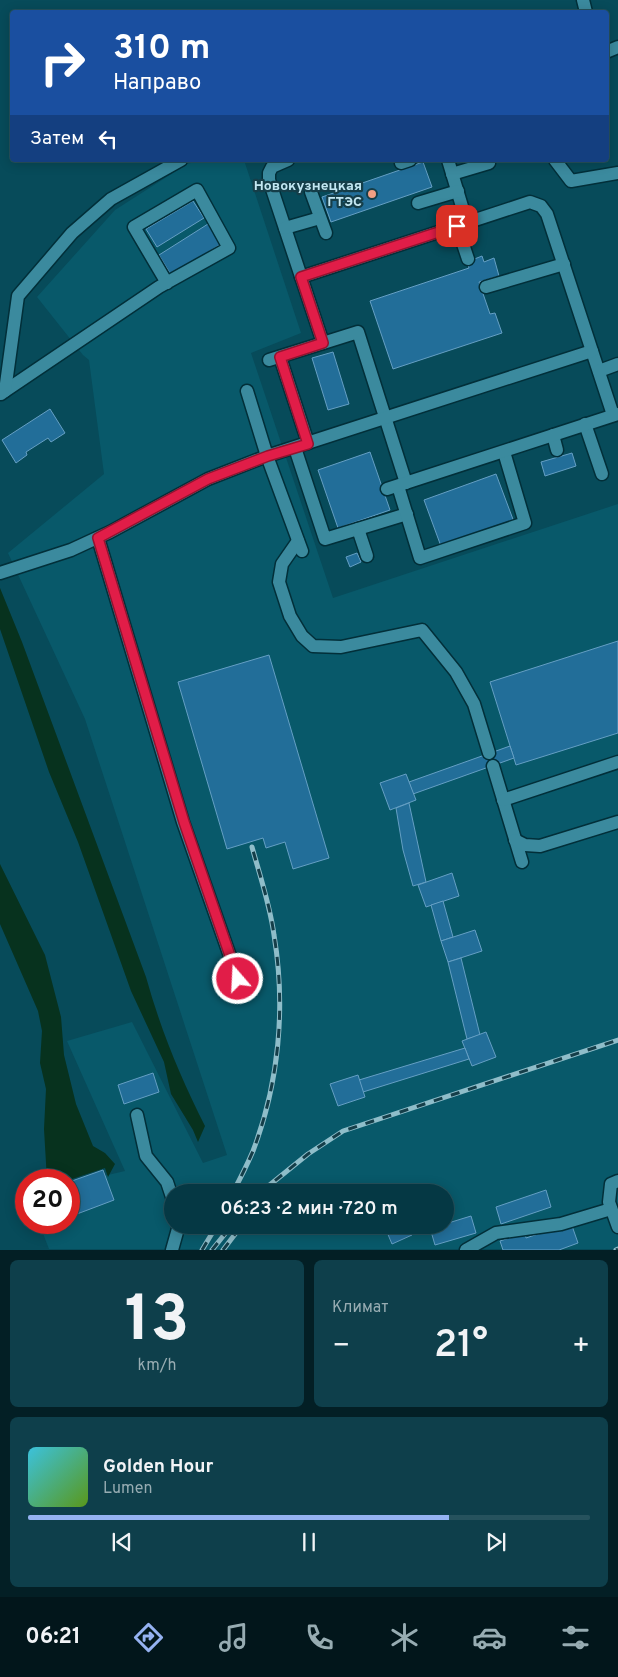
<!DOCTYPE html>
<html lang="ru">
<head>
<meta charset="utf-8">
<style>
	body { margin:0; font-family:Overpass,sans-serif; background:#0e3f4b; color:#f1f3f6; height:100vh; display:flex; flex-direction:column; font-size:19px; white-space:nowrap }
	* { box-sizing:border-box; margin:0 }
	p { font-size:16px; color:#97acb2 }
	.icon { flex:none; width:28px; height:28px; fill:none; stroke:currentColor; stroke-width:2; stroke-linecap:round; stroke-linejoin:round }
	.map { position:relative; height:1250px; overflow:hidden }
	.panel { display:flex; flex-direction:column; gap:10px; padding:10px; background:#031f25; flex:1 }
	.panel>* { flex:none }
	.banner { position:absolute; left:10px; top:10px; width:599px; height:152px; border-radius:5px; box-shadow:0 2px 12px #0003,0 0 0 1px #26525d; background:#1a4fa0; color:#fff; overflow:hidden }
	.speed { position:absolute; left:15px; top:1169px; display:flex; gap:10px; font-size:25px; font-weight:700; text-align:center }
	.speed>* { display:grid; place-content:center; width:65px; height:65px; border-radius:50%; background:#053844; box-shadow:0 2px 12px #0003,0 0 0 1px #26525d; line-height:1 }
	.speed .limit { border:8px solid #d22; background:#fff; color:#111 }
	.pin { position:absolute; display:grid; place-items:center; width:42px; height:42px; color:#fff; margin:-21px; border-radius:10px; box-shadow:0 2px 8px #0006 }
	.me { position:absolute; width:55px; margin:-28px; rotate:341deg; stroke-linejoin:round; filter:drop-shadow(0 0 4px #0008) }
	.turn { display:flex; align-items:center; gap:18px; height:105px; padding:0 20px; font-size:22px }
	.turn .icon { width:65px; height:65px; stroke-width:2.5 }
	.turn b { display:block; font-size:35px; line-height:42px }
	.then { display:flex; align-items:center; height:48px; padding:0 20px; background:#0003; gap:10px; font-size:19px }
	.big { font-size:38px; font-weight:600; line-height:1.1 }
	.panel .widget { flex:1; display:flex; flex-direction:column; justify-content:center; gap:8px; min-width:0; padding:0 18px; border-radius:8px; background:#0e3f4b }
	.panel .dial { align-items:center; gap:0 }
	.dial b { font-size:65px; line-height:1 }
	.song { display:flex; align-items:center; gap:15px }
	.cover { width:60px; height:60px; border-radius:8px; background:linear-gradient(135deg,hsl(190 70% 55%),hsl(90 70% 35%)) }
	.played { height:5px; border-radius:2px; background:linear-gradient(90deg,#95b2f1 75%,#26525d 75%) }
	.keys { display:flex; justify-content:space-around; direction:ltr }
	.heat { display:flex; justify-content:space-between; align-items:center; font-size:28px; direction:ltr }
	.panel .tiles { flex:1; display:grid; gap:10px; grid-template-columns:1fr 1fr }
	.widget:last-child { grid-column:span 2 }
	.trip { position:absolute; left:164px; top:1184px; width:290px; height:50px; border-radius:25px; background:#053844; box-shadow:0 2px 12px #0003,0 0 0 1px #26525d; font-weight:600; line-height:50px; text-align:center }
	.tabs { display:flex; height:80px; justify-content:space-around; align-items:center; background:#02161b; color:#97acb2 }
	.tabs .icon { width:35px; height:35px }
	.tabs .selected { color:#95b2f1 }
	.tabs b { font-size:22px; color:#f1f3f6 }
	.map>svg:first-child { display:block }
	.built { fill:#08596a; fill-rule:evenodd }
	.water { fill:#07321e }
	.building { fill:#226e99; stroke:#659fc4 }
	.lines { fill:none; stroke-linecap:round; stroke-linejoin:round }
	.minor-casing { stroke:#022f39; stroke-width:15 }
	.minor { stroke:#3b8a9e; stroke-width:12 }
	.rail-casing { stroke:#8fbdc9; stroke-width:5 }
	.rail { stroke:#153e49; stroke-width:3; stroke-dasharray:9; stroke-linecap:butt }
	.route-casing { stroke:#92132f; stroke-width:12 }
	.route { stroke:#e11d48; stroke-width:9 }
	.poi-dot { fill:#f39f84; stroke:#153e49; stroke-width:2 }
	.labels { text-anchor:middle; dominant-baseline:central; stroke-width:4.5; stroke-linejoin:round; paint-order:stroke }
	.poi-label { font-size:14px; font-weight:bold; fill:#c2e7f2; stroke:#153e49; text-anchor:end }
</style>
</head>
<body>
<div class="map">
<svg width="618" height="1250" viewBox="0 0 618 1250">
	<rect width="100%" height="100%" fill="#074b5a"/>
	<path class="built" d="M 201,160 L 244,160 L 301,333 L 251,353 L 333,598 L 618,504 L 618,1249 L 49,1249 L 39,1223 L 69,1222 L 69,1184 L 125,1171 L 67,1041 L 132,1022 L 203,1163 L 227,1155 L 85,719 L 8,553 L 104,474 L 89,360 L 83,355 L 37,297 L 115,210 L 187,164 ZM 172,1192 L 445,1192 L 445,1225 L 172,1225 Z"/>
	<g class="water">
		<path d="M 0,588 L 22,642 L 146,977 C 160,1028 181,1079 205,1126 L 198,1142 L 193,1130 L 171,1094 L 164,1062 L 131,991 L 78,842 L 49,772 L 0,629 Z"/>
		<polygon points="0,864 45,955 61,1017 64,1055 76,1104 93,1146 105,1153 115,1164 108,1177 105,1168 69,1180 47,1180 44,1129 46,1089 40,1063 42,1031 38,1011 0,924"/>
	</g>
	<g class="building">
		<polygon points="423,162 432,187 331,222 322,197"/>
		<polygon points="193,201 204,218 157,247 146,229"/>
		<polygon points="208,224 221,244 171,275 159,255"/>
		<polygon points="482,256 484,262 494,258 499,276 479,282 490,314 495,313 502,333 393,369 370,301 469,268 467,262"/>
		<polygon points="333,352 349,404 328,410 312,358"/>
		<polygon points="50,409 65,433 51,442 48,438 26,452 27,455 16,463 2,440"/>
		<polygon points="370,452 390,510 338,528 318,470"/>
		<polygon points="572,453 576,466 545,476 541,462"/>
		<polygon points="496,474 514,522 442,549 424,500"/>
		<polygon points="357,553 361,562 350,567 346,557"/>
		<polygon points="618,641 618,733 516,765 490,682"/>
		<polygon points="269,655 329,858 293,869 285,842 266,848 263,838 227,849 178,682"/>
		<polygon points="510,746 514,758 413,794 409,782"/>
		<polygon points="406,774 416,800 390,810 380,783"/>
		<polygon points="409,803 426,882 413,886 403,850 396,808"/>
		<polygon points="452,873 459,896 426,907 418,885"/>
		<polygon points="443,901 453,937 441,941 431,905"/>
		<polygon points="475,930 482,951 448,962 441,941"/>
		<polygon points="461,958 480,1035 467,1039 448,962"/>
		<polygon points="486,1032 496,1057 472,1066 462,1041"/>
		<polygon points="465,1048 469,1059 363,1092 359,1080"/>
		<polygon points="153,1073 159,1092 124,1104 118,1085"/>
		<polygon points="358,1075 365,1097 338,1106 330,1084"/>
		<polygon points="103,1170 114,1200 69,1217 69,1182"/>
		<polygon points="546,1190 551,1207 501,1224 496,1207"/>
		<polygon points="471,1216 476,1233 435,1245 430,1228 445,1225 445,1224"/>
		<polygon points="571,1223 578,1243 559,1250 503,1250 500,1241 525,1233 526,1238"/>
		<polygon points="384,1225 408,1225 412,1235 392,1244"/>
	</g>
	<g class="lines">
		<g class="minor-casing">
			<g id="minor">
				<polyline points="583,0 586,12"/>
				<polyline points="606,52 618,47"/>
				<polyline points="288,160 272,167 269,173 269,180 323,343"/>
				<polyline points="448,160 467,223"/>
				<polyline points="555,160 571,181 618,173"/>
				<polyline points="401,163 410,160"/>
				<polyline points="452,174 489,163"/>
				<polyline points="311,192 326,233"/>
				<polyline points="418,203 458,191"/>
				<polyline points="457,226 468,259"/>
				<polyline points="285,228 320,218"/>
				<polyline points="301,277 530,202 541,206 547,214 613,415"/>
				<polyline points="486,287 564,264"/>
				<polyline points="280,357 308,443"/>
				<polyline points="269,360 358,332 406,483"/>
				<polyline points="599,371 618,364"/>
				<polyline points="5,391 159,287 229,248 197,190 134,227 167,283"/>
				<polyline points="247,391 267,456 302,551"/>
				<polyline points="1,394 5,391 18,296 72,233 111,199 181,160"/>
				<polyline points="585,424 602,474"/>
				<polyline points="553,435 557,450"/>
				<polyline points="295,448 325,539 407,514"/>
				<polyline points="398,486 420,558 525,523 504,452"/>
				<polyline points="387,489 618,414"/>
				<polyline points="358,529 367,556"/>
				<polyline points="98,538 183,822 238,979"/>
				<polyline points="298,541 282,564 279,582 290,616 302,636 313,646 341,647 422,630 456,672 474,704 489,753"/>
				<polyline points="0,573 71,550 110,532 208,479 267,456 592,351"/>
				<polyline points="493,766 522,862"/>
				<polyline points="503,800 618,762"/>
				<polyline points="515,840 525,845 540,846 618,822"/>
				<polyline points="137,1115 146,1156 167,1182 172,1197"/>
				<polyline points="618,1181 611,1184 609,1202 618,1227"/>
				<polyline points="172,1250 179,1225"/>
				<polyline points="466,1250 496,1233 561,1224 611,1209"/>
			</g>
		</g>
		<use href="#minor" class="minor"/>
		<g class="rail-casing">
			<g id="rail">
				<path d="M 233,1192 C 240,1179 247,1165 253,1151 C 279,1083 286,1007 274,935 C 270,905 260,876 252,847"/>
				<polyline points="261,1192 308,1154 343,1131 618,1040"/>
				<polyline points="202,1250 217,1225"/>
				<polyline points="212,1250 232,1225"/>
				<polyline points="223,1250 242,1225"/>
				<polyline points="616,1250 618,1249"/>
			</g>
		</g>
		<use href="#rail" class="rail"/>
	</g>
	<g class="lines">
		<g class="route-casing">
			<polyline id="route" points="238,979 184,822 98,538 208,479 268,456 308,444 280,357 323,343 301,277 457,226"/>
		</g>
		<use href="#route" class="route"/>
	</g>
	<circle class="poi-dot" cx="372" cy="194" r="5"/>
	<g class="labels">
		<g class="poi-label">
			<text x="362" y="186">Новокузнецкая<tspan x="362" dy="16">ГТЭС</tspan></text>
		</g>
	</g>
</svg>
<div class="speed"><div class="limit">20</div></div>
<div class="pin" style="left:457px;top:226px;background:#d93025"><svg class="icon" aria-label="arrive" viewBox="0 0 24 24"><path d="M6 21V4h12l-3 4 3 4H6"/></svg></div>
<svg class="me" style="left:238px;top:979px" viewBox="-20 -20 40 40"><circle r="17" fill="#e11d48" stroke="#fff" stroke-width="3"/><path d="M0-11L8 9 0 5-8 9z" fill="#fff"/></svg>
<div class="trip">06:23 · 2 мин · 720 m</div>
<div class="banner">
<div class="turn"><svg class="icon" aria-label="right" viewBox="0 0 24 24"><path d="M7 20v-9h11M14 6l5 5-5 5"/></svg><div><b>310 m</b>Направо</div></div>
<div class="then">Затем<svg class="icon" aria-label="left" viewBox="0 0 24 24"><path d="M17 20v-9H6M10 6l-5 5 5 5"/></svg></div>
</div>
</div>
<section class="panel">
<div class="tiles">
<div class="widget dial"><b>13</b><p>km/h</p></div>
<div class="widget"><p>Климат</p>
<div class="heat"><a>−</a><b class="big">21°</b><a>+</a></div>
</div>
<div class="widget">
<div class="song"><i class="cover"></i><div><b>Golden Hour</b><p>Lumen</p></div></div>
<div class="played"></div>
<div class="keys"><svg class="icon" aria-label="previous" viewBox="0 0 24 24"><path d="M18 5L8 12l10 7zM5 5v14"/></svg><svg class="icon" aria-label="pause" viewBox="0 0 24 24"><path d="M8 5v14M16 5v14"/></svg><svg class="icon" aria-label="next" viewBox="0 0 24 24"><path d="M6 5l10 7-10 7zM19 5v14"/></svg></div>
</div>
</div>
</section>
<nav class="tabs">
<b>06:21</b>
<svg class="icon selected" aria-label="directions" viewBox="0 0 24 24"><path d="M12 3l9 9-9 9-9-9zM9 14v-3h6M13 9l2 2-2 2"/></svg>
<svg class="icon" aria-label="music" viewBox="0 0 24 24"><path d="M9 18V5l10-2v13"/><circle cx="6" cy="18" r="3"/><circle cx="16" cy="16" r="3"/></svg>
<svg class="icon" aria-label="phone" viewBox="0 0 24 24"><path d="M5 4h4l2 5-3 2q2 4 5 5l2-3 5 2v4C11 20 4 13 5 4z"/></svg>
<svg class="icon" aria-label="climate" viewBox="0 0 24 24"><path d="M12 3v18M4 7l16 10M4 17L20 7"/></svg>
<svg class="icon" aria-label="car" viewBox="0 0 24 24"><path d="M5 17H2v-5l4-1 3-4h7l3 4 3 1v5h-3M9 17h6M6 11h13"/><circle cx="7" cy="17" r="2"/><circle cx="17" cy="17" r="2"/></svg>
<svg class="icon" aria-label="filters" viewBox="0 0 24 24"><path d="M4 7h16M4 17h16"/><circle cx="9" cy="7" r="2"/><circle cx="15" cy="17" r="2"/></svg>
</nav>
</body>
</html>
